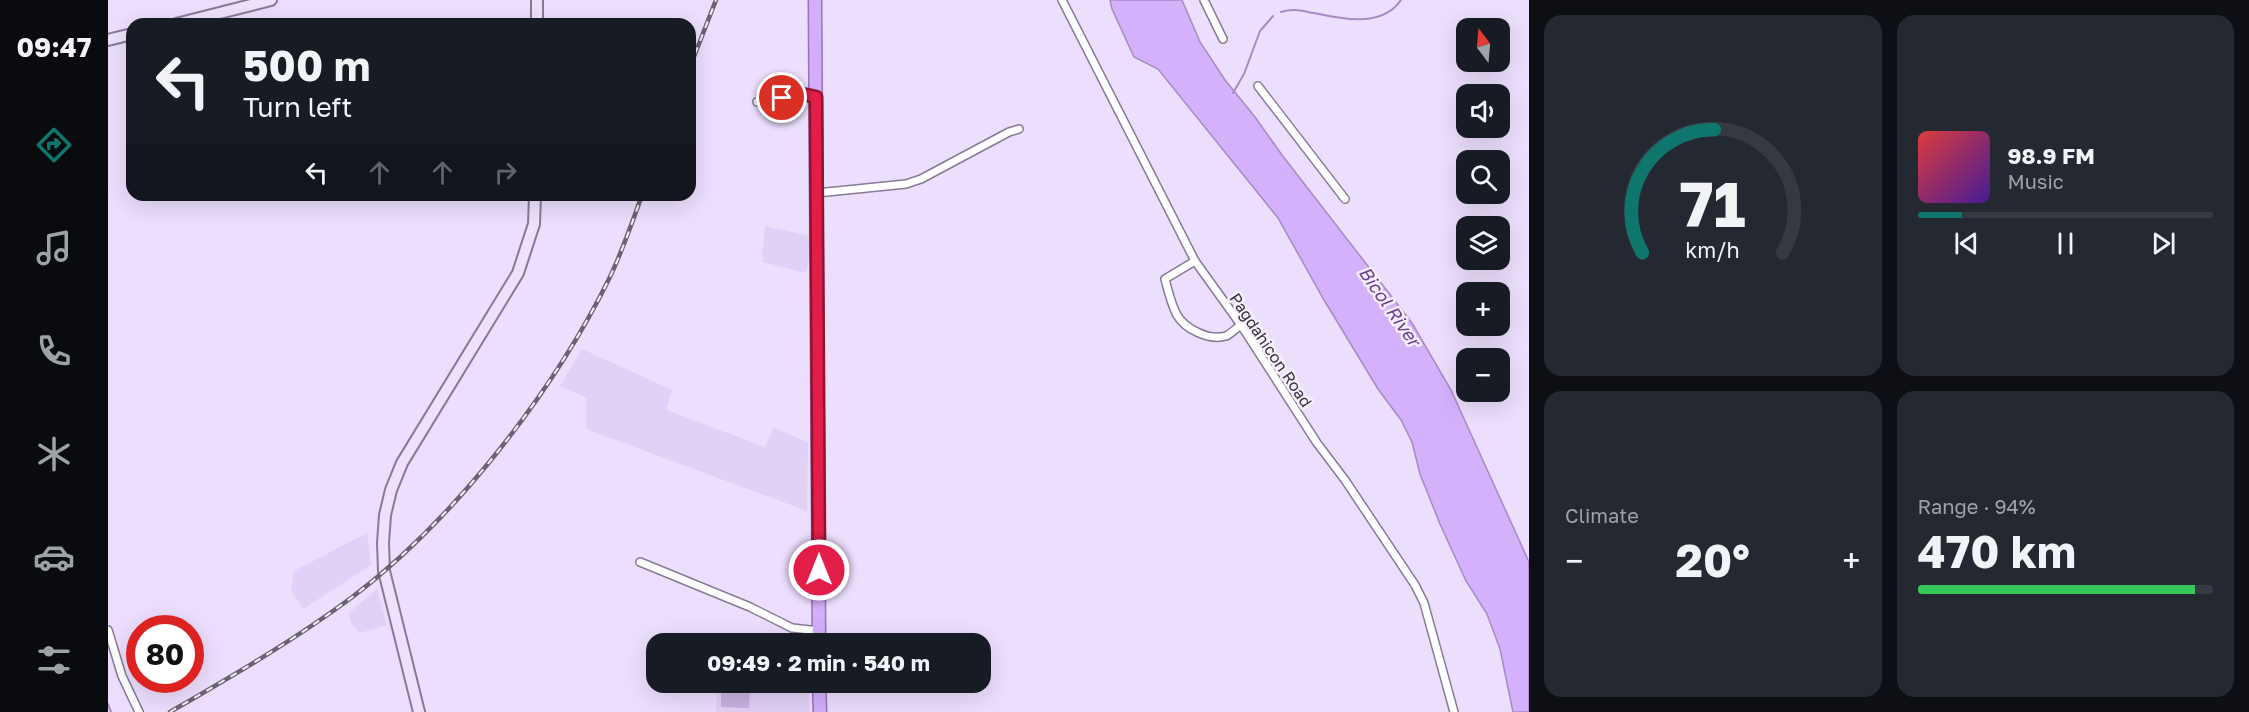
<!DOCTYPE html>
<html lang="en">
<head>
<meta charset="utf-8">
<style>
	body { margin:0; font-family:"Golos Text",sans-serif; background:#242831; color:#f1f3f6; height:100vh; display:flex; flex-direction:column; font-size:22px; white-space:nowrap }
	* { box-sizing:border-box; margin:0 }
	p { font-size:20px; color:#9ea1a6 }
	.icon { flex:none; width:33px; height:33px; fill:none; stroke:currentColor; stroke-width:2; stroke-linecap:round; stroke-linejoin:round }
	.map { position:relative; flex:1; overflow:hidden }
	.details { display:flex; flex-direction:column; gap:15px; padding:15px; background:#0d0f14; width:720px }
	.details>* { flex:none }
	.top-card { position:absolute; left:18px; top:18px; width:570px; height:183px; border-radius:18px; box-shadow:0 6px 24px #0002; background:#171b24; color:#f1f3f6; overflow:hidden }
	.needle { width:39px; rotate:344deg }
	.buttons { position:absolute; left:1348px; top:18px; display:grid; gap:12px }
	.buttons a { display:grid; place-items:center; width:54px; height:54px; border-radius:12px; background:#171b24; box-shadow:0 6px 24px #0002; font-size:30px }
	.speed { position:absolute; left:18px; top:615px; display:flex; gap:12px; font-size:30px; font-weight:700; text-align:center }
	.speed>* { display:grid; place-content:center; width:78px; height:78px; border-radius:50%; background:#171b24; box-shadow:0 6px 24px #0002; line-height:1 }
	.speed .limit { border:9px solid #d22; background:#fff; color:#111 }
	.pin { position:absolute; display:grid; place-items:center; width:51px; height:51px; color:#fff; margin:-26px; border:3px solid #fff; border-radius:50%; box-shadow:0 2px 6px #0007 }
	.me { position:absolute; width:66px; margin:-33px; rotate:0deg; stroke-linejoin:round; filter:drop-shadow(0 0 4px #0008) }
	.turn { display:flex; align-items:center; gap:21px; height:126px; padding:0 18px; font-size:27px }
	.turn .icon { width:78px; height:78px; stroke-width:2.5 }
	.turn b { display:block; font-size:42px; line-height:51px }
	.lanes { display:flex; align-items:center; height:57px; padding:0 18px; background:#0003; justify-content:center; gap:30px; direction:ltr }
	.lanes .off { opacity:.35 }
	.big { font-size:45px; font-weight:700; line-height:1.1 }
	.details .widget { flex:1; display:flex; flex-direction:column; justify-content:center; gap:9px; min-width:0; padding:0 21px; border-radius:18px; background:#242831 }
	.details .dial { align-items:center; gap:0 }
	.dial svg { height:156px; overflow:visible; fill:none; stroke:#363941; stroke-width:7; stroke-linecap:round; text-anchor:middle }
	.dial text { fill:#f1f3f6; stroke:none }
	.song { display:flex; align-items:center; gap:18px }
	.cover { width:72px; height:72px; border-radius:9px; background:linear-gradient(135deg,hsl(0 70% 55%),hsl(260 70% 35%)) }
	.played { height:6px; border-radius:3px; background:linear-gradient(90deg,#0f766e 15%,#363941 15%) }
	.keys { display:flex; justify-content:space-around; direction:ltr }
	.heat { display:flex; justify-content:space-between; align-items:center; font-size:33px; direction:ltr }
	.charge { height:9px; border-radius:4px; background:linear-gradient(90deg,#34c759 94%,#363941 0) }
	.details .tiles { flex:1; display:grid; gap:15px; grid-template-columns:repeat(2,1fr) }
	.trip { position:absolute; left:538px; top:633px; width:345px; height:60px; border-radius:18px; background:#171b24; box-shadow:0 6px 24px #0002; font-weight:700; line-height:60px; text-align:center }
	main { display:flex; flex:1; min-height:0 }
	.dock { display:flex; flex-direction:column; width:108px; justify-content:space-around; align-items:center; background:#090b0e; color:#9ea1a6 }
	.dock .icon { width:42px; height:42px }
	.dock .on { color:#0f766e }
	.dock b { font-size:27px; color:#f1f3f6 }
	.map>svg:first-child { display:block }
	.built { fill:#e2d1f6 }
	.green { fill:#c7b1e1 }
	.water { fill:#d5b1fc; stroke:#a68bc3; stroke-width:1.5 }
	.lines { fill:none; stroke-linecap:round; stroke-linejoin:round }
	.stream { stroke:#a68bc3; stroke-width:2 }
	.minor-casing { stroke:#877a96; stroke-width:10 }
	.secondary-casing { stroke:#877a96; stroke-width:14 }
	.trunk-casing { stroke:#9676b7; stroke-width:15 }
	.minor { stroke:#fff; stroke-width:7 }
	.secondary { stroke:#eee1fd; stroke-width:10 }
	.trunk { stroke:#d3aefa; stroke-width:12 }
	.rail-casing { stroke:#6b6374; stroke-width:4.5 }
	.rail { stroke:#f5f0fc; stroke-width:2; stroke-dasharray:7; stroke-linecap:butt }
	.route-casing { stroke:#92132f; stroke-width:15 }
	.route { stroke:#e11d48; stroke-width:10 }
	.labels { text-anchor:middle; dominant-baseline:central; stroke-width:5; stroke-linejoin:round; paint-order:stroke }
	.street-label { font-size:16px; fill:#39333f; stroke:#f5f0fc }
	.water-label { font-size:18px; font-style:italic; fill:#6a3c92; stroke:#f5f0fc }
</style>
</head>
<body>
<main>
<nav class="dock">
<b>09:47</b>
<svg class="icon on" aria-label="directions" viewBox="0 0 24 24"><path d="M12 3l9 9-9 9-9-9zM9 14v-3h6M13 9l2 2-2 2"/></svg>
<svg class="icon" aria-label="music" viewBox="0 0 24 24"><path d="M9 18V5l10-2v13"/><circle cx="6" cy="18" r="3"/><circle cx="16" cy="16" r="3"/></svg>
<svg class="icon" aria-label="phone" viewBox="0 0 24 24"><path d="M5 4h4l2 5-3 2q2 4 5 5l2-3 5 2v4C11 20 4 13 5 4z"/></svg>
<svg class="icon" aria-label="climate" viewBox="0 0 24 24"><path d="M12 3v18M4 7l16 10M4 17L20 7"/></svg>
<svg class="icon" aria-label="car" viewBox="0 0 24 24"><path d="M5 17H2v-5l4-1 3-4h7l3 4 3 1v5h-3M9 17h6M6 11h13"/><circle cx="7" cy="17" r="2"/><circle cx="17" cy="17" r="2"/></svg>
<svg class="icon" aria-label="filters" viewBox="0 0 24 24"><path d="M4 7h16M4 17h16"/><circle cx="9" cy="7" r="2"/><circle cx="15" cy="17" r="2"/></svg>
</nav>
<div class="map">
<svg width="1421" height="712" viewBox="0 0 1421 712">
	<rect width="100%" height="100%" fill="#ecdefd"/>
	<g class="built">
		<polygon points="657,226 706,237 698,273 654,262"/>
		<polygon points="474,349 564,390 558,410 657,447 665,428 700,442 699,511 478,429 479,398 452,386"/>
		<polygon points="259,533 263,565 195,609 183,590 186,571"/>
		<polygon points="269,589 279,625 252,633 243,623 241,613"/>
		<polygon points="609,685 701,686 701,712 608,712"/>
	</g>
	<polygon class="green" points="613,692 642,693 641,708 613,707"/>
	<polygon class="water" points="1002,0 1074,0 1092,42 1117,80 1147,117 1174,155 1304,323 1343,390 1421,562 1421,712 1405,712 1392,649 1379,614 1358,581 1332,524 1312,474 1304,442 1293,420 1270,389 1216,300 1170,218 1050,69 1026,57 1004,9"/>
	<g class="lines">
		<g class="stream">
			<path d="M 1173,12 C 1185,8 1194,11 1206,13 C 1234,19 1274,28 1293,0"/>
			<polyline points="1125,93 1136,74 1152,31 1165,16"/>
			<polyline points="0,704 3,712"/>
		</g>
		<g class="minor-casing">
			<g id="minor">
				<polyline points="954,0 1087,261 1133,325 1209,443 1237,480 1307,585 1316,603 1346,712"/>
				<polyline points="1096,0 1115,39"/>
				<polyline points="1150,86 1237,199"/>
				<polyline points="649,102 689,93 708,97"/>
				<polyline points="709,193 798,184 813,179 901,132 911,129"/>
				<path d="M 1087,261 L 1057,279 C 1060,290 1063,304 1069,315 C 1077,329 1101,341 1118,336 C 1123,334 1128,328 1133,325"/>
				<polyline points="532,562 642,607 684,628 711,631"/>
				<polyline points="0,630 14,676 31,712"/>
			</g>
		</g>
		<g class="secondary-casing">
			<g id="secondary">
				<polyline points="429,0 429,24"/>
				<polyline points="68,24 163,0"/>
				<polyline points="0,40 24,34"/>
				<polyline points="311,712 276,571 275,543 277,515 283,490 294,463 410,273 426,224 427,195"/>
			</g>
		</g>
		<g class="trunk-casing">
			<g id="trunk">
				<polyline points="707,0 711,644"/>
				<polyline points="711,682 712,712"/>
			</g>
		</g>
		<use href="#minor" class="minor"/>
		<use href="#secondary" class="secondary"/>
		<use href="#trunk" class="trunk"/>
		<g class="rail-casing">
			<g id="rail">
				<polyline points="582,67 608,0"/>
				<path d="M 62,712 C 124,676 185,641 243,598 C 345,521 444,394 501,279 C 514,252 524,223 534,195"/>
			</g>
		</g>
		<use href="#rail" class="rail"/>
	</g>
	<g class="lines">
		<g class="route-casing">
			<polyline id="route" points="674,98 689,93 708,97 711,570"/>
		</g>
		<use href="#route" class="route"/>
	</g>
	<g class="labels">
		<g class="street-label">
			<text transform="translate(1163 350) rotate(56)">Pagdahicon Road</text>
		</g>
		<g class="water-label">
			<text transform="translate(1282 306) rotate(55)">Bicol River</text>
		</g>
	</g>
</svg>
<div class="buttons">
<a><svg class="needle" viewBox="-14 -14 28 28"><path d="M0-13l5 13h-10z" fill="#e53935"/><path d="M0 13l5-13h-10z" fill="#9ea1a6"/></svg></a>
<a><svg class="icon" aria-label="sound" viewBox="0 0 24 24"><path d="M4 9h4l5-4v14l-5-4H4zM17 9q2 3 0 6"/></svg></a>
<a><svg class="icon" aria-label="search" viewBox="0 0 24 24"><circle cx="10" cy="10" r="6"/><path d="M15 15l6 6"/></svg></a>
<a><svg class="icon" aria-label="layers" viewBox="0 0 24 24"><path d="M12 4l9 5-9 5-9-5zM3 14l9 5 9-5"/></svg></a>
<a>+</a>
<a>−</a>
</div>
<div class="speed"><div class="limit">80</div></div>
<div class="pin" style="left:674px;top:98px;background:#d93025"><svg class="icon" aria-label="arrive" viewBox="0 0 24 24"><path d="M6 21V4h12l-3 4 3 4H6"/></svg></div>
<svg class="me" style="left:711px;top:570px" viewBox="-20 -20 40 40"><circle r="17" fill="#e11d48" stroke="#fff" stroke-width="3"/><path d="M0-11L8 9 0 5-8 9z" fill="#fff"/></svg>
<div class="trip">09:49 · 2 min · 540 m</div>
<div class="top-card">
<div class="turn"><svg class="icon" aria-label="left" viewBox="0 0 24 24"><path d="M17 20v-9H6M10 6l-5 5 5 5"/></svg><div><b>500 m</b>Turn left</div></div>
<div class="lanes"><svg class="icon" aria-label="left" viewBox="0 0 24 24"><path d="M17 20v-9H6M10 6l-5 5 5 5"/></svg><svg class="icon off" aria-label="ahead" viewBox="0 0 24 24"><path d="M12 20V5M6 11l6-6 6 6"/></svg><svg class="icon off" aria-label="ahead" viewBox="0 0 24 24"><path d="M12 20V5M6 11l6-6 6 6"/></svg><svg class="icon off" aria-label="right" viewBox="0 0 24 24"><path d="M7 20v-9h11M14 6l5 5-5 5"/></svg></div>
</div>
</div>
<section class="details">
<div class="tiles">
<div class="widget dial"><svg viewBox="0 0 100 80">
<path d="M14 69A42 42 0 1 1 86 69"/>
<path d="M14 69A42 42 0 0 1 51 6" stroke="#0f766e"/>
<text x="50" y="56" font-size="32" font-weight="700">71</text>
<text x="50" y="72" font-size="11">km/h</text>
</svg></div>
<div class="widget">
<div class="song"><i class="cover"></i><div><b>98.9 FM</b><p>Music</p></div></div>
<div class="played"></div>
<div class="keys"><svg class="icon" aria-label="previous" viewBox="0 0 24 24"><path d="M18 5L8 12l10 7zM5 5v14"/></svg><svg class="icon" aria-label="pause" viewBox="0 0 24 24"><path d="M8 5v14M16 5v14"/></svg><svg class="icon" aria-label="next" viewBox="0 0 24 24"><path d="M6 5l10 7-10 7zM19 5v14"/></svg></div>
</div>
<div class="widget"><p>Climate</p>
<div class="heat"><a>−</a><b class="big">20°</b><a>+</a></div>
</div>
<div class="widget"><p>Range · 94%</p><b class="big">470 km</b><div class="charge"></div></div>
</div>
</section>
</main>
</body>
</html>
